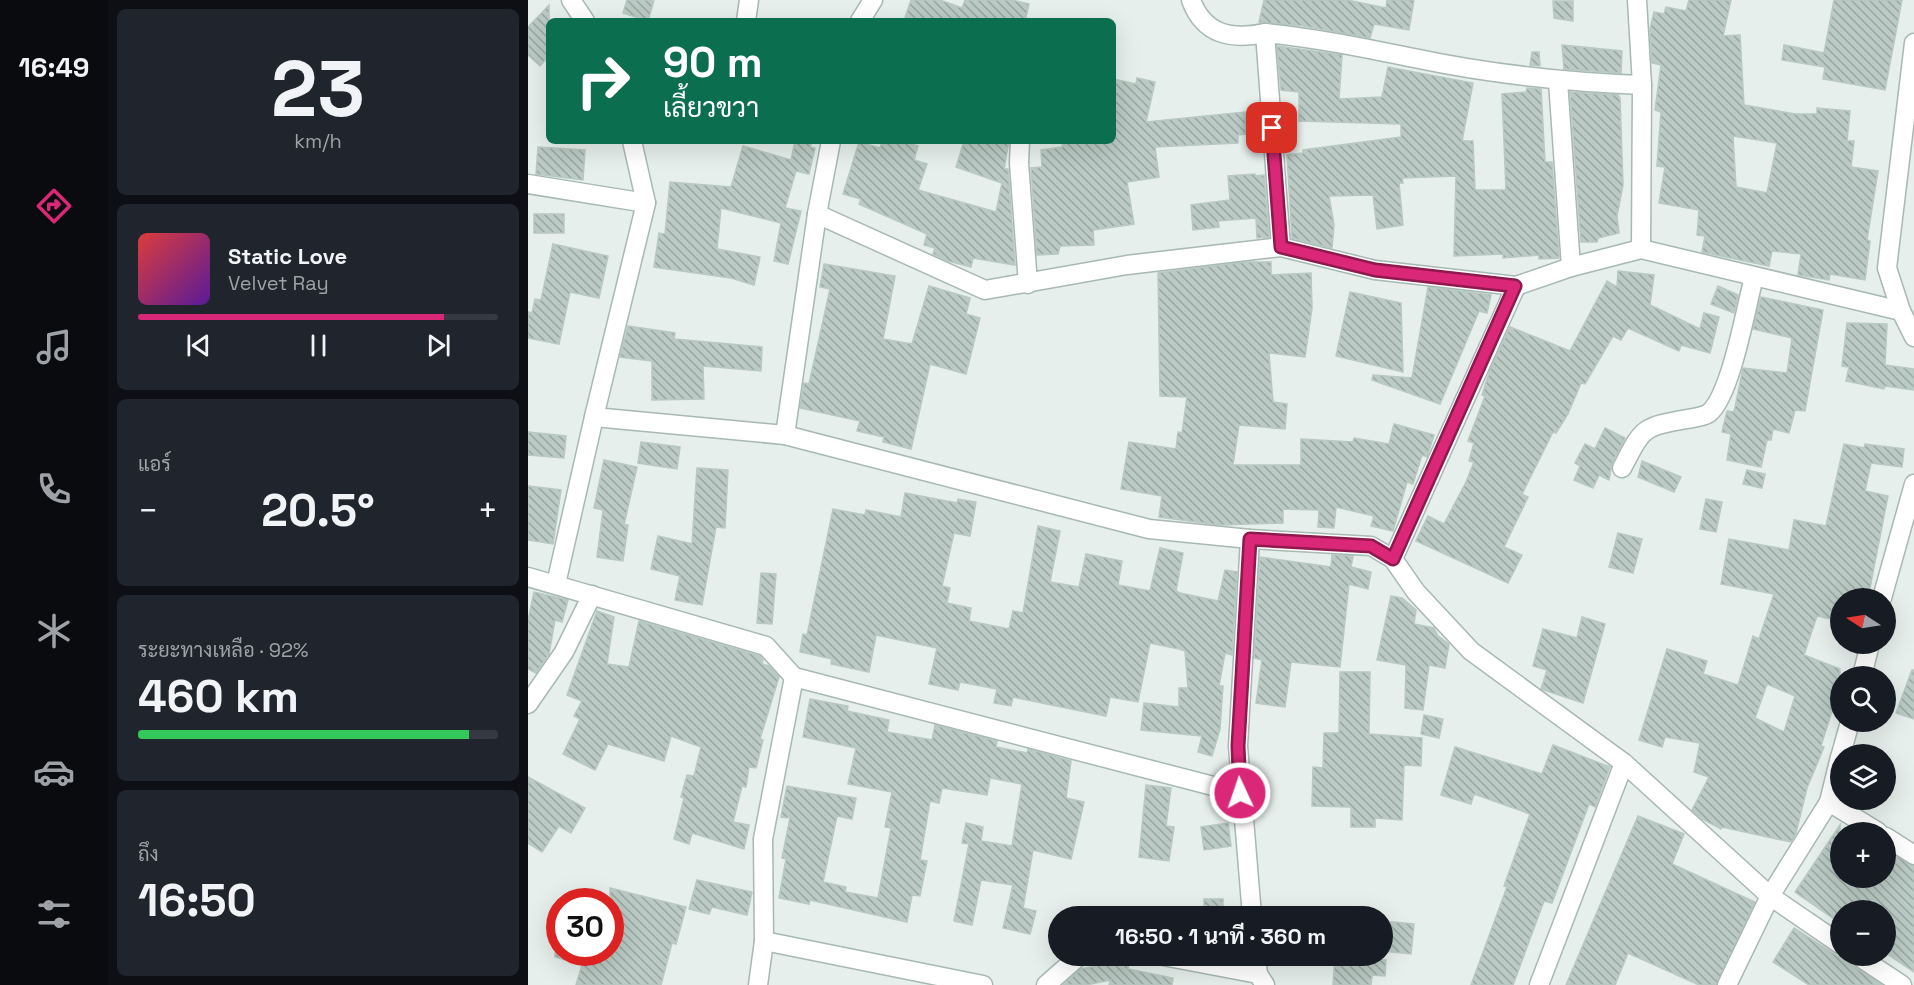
<!DOCTYPE html>
<html lang="th">
<head>
<meta charset="utf-8">
<style>
	body { margin:0; font-family:"Space Grotesk",Sarabun,sans-serif; background:#20242c; color:#f1f3f6; height:100vh; display:flex; flex-direction:column; font-size:22px; white-space:nowrap }
	* { box-sizing:border-box; margin:0 }
	p { font-size:20px; color:#9ea1a6 }
	.icon { flex:none; width:33px; height:33px; fill:none; stroke:currentColor; stroke-width:2; stroke-linecap:round; stroke-linejoin:round }
	.map { position:relative; flex:1; overflow:hidden }
	.panel { display:flex; flex-direction:column; gap:9px; padding:9px; background:#0d0f14; width:420px }
	.panel>* { flex:none }
	.banner { position:absolute; left:18px; top:18px; width:570px; height:126px; border-radius:9px; box-shadow:0 6px 24px #0002; background:#0b6e4f; color:#fff; overflow:hidden }
	.needle { width:39px; rotate:282deg }
	.buttons { position:absolute; left:1302px; top:588px; display:grid; gap:12px }
	.buttons a { display:grid; place-items:center; width:66px; height:66px; border-radius:50%; background:#171b24; box-shadow:0 6px 24px #0002; font-size:30px }
	.speed { position:absolute; left:18px; top:888px; display:flex; gap:12px; font-size:30px; font-weight:700; text-align:center }
	.speed>* { display:grid; place-content:center; width:78px; height:78px; border-radius:50%; background:#171b24; box-shadow:0 6px 24px #0002; line-height:1 }
	.speed .limit { border:9px solid #d22; background:#fff; color:#111 }
	.pin { position:absolute; display:grid; place-items:center; width:51px; height:51px; color:#fff; margin:-26px; border-radius:12px; box-shadow:0 3px 9px #0006 }
	.me { position:absolute; width:66px; margin:-33px; rotate:357deg; stroke-linejoin:round; filter:drop-shadow(0 0 4px #0008) }
	.turn { display:flex; align-items:center; gap:21px; height:126px; padding:0 18px; font-size:27px }
	.turn .icon { width:78px; height:78px; stroke-width:2.5 }
	.turn b { display:block; font-size:42px; line-height:51px }
	.big { font-size:45px; font-weight:700; line-height:1.1 }
	.panel .widget { flex:1; display:flex; flex-direction:column; justify-content:center; gap:9px; min-width:0; padding:0 21px; border-radius:9px; background:#20242c }
	.panel .dial { align-items:center; gap:0 }
	.dial b { font-size:78px; line-height:1 }
	.song { display:flex; align-items:center; gap:18px }
	.cover { width:72px; height:72px; border-radius:9px; background:linear-gradient(135deg,hsl(0 70% 55%),hsl(270 70% 35%)) }
	.played { height:6px; border-radius:3px; background:linear-gradient(90deg,#db2777 85%,#363941 85%) }
	.keys { display:flex; justify-content:space-around; direction:ltr }
	.heat { display:flex; justify-content:space-between; align-items:center; font-size:33px; direction:ltr }
	.charge { height:9px; border-radius:4px; background:linear-gradient(90deg,#34c759 92%,#363941 0) }
	.trip { position:absolute; left:520px; top:906px; width:345px; height:60px; border-radius:30px; background:#171b24; box-shadow:0 6px 24px #0002; font-weight:700; line-height:60px; text-align:center }
	main { display:flex; flex:1; min-height:0 }
	.dock { display:flex; flex-direction:column; width:108px; justify-content:space-around; align-items:center; background:#090b0e; color:#9ea1a6 }
	.dock .icon { width:42px; height:42px }
	.dock .on { color:#db2777 }
	.dock b { font-size:27px; color:#f1f3f6 }
	.map>svg:first-child { display:block }
	.building { fill:url(#building-back-hatch); stroke:#b8c9c2; stroke-width:1.5; fill-rule:evenodd }
	.lines { fill:none; stroke-linecap:round; stroke-linejoin:round }
	.street-casing { stroke:#a8b8b2; stroke-width:21 }
	.street { stroke:#fff; stroke-width:18 }
	.route-casing { stroke:#8e194d; stroke-width:15 }
	.route { stroke:#db2777; stroke-width:10 }
</style>
</head>
<body>
<main>
<nav class="dock">
<b>16:49</b>
<svg class="icon on" aria-label="directions" viewBox="0 0 24 24"><path d="M12 3l9 9-9 9-9-9zM9 14v-3h6M13 9l2 2-2 2"/></svg>
<svg class="icon" aria-label="music" viewBox="0 0 24 24"><path d="M9 18V5l10-2v13"/><circle cx="6" cy="18" r="3"/><circle cx="16" cy="16" r="3"/></svg>
<svg class="icon" aria-label="phone" viewBox="0 0 24 24"><path d="M5 4h4l2 5-3 2q2 4 5 5l2-3 5 2v4C11 20 4 13 5 4z"/></svg>
<svg class="icon" aria-label="climate" viewBox="0 0 24 24"><path d="M12 3v18M4 7l16 10M4 17L20 7"/></svg>
<svg class="icon" aria-label="car" viewBox="0 0 24 24"><path d="M5 17H2v-5l4-1 3-4h7l3 4 3 1v5h-3M9 17h6M6 11h13"/><circle cx="7" cy="17" r="2"/><circle cx="17" cy="17" r="2"/></svg>
<svg class="icon" aria-label="filters" viewBox="0 0 24 24"><path d="M4 7h16M4 17h16"/><circle cx="9" cy="7" r="2"/><circle cx="15" cy="17" r="2"/></svg>
</nav>
<section class="panel">
<div class="widget dial"><b>23</b><p>km/h</p></div>
<div class="widget">
<div class="song"><i class="cover"></i><div><b>Static Love</b><p>Velvet Ray</p></div></div>
<div class="played"></div>
<div class="keys"><svg class="icon" aria-label="previous" viewBox="0 0 24 24"><path d="M18 5L8 12l10 7zM5 5v14"/></svg><svg class="icon" aria-label="pause" viewBox="0 0 24 24"><path d="M8 5v14M16 5v14"/></svg><svg class="icon" aria-label="next" viewBox="0 0 24 24"><path d="M6 5l10 7-10 7zM19 5v14"/></svg></div>
</div>
<div class="widget"><p>แอร์</p>
<div class="heat"><a>−</a><b class="big">20.5°</b><a>+</a></div>
</div>
<div class="widget"><p>ระยะทางเหลือ · 92%</p><b class="big">460 km</b><div class="charge"></div></div>
<div class="widget"><p>ถึง</p><b class="big">16:50</b></div>
</section>
<div class="map">
<svg width="1386" height="985" viewBox="0 0 1386 985">
	<defs>
		<pattern id="building-back-hatch" width="6" height="6" patternUnits="userSpaceOnUse" patternTransform="scale(1.5)"><rect width="6" height="6" fill="#bbcac4"/><path d="M-1 5l2 2M0 0l6 6M5-1l2 2" fill="none" stroke="#98a6a0"/></pattern>
	</defs>
	<rect width="100%" height="100%" fill="#e6efeb"/>
	<g class="building">
		<polygon points="99,0 126,0 120,21 95,13"/>
		<polygon points="383,0 412,0 434,8 437,0 484,0 501,4 497,21 376,21"/>
		<polygon points="736,0 819,0 858,8 859,0 886,0 881,30 846,24 842,38 776,26 731,22"/>
		<path d="M 1161,0 L 1203,0 L 1195,36 L 1212,35 L 1216,105 L 1267,114 L 1289,114 L 1289,108 L 1322,111 L 1319,141 L 1326,141 L 1323,167 L 1350,171 L 1339,240 L 1342,241 L 1337,280 L 1302,274 L 1301,280 L 1270,275 L 1273,254 L 1244,251 L 1241,266 L 1174,252 L 1177,236 L 1169,235 L 1171,210 L 1131,203 L 1137,167 L 1129,166 L 1133,112 L 1127,110 L 1133,65 L 1124,63 L 1122,29 L 1126,12 L 1136,14 L 1138,7 L 1158,11 ZM 1205,136 L 1249,143 L 1239,193 L 1208,187 Z"/>
		<polygon points="1306,0 1374,0 1357,90 1295,79 1297,67 1254,60 1256,45 1296,53"/>
		<polygon points="1025,1 1045,1 1045,21 1026,18"/>
		<polygon points="21,5 21,56 12,66 0,55 0,27"/>
		<polygon points="1034,45 1094,51 1093,73 1036,69"/>
		<polygon points="749,46 814,55 811,99 854,97 860,67 945,83 934,141 945,141 947,190 978,190 974,94 998,92 999,88 1013,89 1017,162 1024,162 1031,258 1011,259 1011,255 975,258 975,254 926,256 928,176 874,178 875,183 871,183 875,225 849,229 845,195 801,196 806,225 804,248 764,238 759,155 775,153 775,150 873,137 873,124 771,121 771,92 753,90"/>
		<polygon points="1004,52 1011,52 1012,66 1002,65"/>
		<polygon points="609,78 627,82 618,122 717,112 718,134 710,135 710,143 627,147 631,177 599,182 606,224 565,230 566,245 532,246 530,254 509,255 503,168 514,167 513,150 534,147 535,141 585,141 585,79 608,84"/>
		<polygon points="1042,92 1090,95 1092,98 1095,185 1089,216 1091,233 1070,238 1069,242 1053,242"/>
		<polygon points="267,141 284,141 282,147 287,148 281,174 268,171 257,208 273,211 260,264 246,261 253,223 193,208 189,249 232,257 226,285 203,278 126,267 131,233 137,234 142,182 203,187 215,146 263,160"/>
		<polygon points="354,141 375,141 390,146 386,160 399,164 390,190 468,212 474,183 428,167 436,141 481,141 476,169 480,169 487,265 445,258 443,267 420,261 405,254 407,248 396,245 399,234 331,204 333,199 315,194 331,142 352,148"/>
		<polygon points="10,147 57,150 55,180 8,174"/>
		<polygon points="727,174 727,176 736,175 741,237 729,238 728,218 690,221 691,227 665,230 663,205 702,200 700,176"/>
		<rect x="6" y="214" width="30" height="19"/>
		<polygon points="25,244 80,256 71,298 42,292 31,344 0,338 0,312 4,313 7,299 13,300"/>
		<polygon points="718,262 743,262 743,275 783,273 784,308 777,357 741,353 745,402 759,404 757,429 711,425 705,465 773,465 773,439 825,442 826,438 861,444 866,424 906,435 899,457 894,455 885,484 879,482 865,531 843,526 846,516 808,507 806,528 790,527 791,510 755,509 755,523 692,525 631,517 634,496 593,489 601,442 648,449 650,432 654,433 659,397 632,396 630,273"/>
		<polygon points="296,264 367,276 355,339 384,344 401,286 442,298 438,314 452,318 438,374 402,364 383,449 355,442 356,437 329,431 332,421 272,408 276,383 281,384 302,289 292,287"/>
		<polygon points="1090,271 1126,275 1122,305 1172,329 1176,313 1191,317 1182,353 1153,345 1151,351 1100,328 1093,340 1085,336 1057,384 1053,383 1040,414 1028,433 1025,432 994,494 1000,497 976,547 994,555 980,583 888,541 900,516 916,524 938,482 946,462 941,461 946,443 940,441 957,396 954,395 962,370 982,327 1042,351 1079,281 1089,287"/>
		<polygon points="1190,286 1210,295 1206,313 1183,304"/>
		<polygon points="900,287 963,295 959,313 951,311 912,404 844,380 845,375 884,378"/>
		<polygon points="822,292 873,303 875,372 808,356"/>
		<polygon points="1233,297 1295,310 1277,411 1267,410 1261,433 1245,429 1243,440 1239,440 1233,467 1199,460 1203,434 1194,432 1199,411 1206,412 1215,368 1259,373 1264,338 1225,329"/>
		<polygon points="1319,323 1359,324 1357,365 1386,369 1386,390 1357,386 1356,389 1318,381 1321,367 1314,366"/>
		<polygon points="100,326 147,333 146,339 234,347 233,371 175,366 176,399 124,400 124,361 92,357"/>
		<polygon points="1077,428 1097,438 1084,463 1081,480 1071,475 1065,488 1046,480 1052,466 1047,463 1057,444 1067,449"/>
		<polygon points="0,432 38,436 36,458 0,455"/>
		<polygon points="113,442 152,447 149,469 110,463"/>
		<path d="M 1316,444 L 1336,448 L 1337,444 L 1376,449 L 1374,467 L 1343,463 L 1337,491 L 1360,496 L 1340,598 L 1312,598 L 1312,621 L 1289,616 L 1276,655 L 1312,669 L 1312,714 L 1304,711 L 1293,746 L 1296,747 L 1279,788 L 1268,833 L 1263,842 L 1194,827 L 1193,829 L 1174,819 L 1164,810 L 1181,777 L 1166,772 L 1172,743 L 1137,737 L 1134,747 L 1111,740 L 1139,649 L 1179,661 L 1175,674 L 1210,685 L 1225,636 L 1231,639 L 1246,594 L 1193,584 L 1201,539 L 1261,550 L 1266,520 L 1298,526 ZM 1239,684 L 1267,696 L 1256,732 L 1227,718 Z"/>
		<polygon points="76,460 109,467 96,525 100,525 95,561 69,557 75,510 66,508"/>
		<polygon points="1114,461 1153,477 1146,492 1110,477"/>
		<polygon points="169,468 200,470 197,528 188,527 174,605 147,600 152,576 123,569 130,536 164,544"/>
		<polygon points="1219,470 1237,474 1234,488 1215,484"/>
		<polygon points="0,486 33,490 25,544 0,540"/>
		<polygon points="377,493 429,503 430,499 448,502 442,536 426,533 414,586 422,588 419,603 443,608 441,621 481,629 485,611 495,613 510,526 532,531 522,582 551,587 558,554 594,561 590,585 622,591 632,548 655,553 648,591 652,593 690,601 697,570 709,572 704,655 697,653 691,686 695,686 692,729 684,756 670,752 674,736 613,730 616,703 651,707 651,688 660,688 657,651 651,649 622,643 610,702 582,697 578,716 485,697 483,706 466,703 469,689 432,682 430,690 401,684 409,648 348,635 341,672 303,664 304,659 272,652 275,634 279,635 305,509 337,515 338,510 373,517"/>
		<polygon points="1178,499 1194,502 1188,532 1172,529"/>
		<polygon points="1090,533 1114,539 1105,573 1081,567"/>
		<polygon points="804,555 825,556 823,567 843,572 840,589 821,584 812,667 763,662 757,707 728,703 734,660 726,658 732,557 803,567"/>
		<polygon points="233,573 248,574 244,624 229,623"/>
		<polygon points="6,592 40,600 34,622 27,620 21,654 8,673 0,669 0,620"/>
		<polygon points="863,596 874,598 888,610 886,624 906,628 910,636 921,644 917,668 901,665 895,710 877,708 878,665 849,660"/>
		<polygon points="69,611 86,617 79,664 101,667 111,621 232,656 235,660 234,664 241,666 251,677 232,739 235,740 228,768 221,767 218,787 214,786 205,822 221,825 216,849 164,833 161,844 146,839 156,798 153,797 159,775 166,776 173,747 143,736 136,761 80,744 67,770 35,754 52,719 46,716 54,701 39,695"/>
		<polygon points="1054,617 1077,624 1055,703 1013,689 1019,670 1005,666 1015,629 1049,638"/>
		<polygon points="1384,670 1386,670 1386,719 1368,713"/>
		<polygon points="812,672 842,672 841,734 894,738 893,766 876,765 874,820 847,818 847,827 823,827 823,807 784,806 785,767 795,768 796,733 811,733"/>
		<polygon points="282,699 320,706 319,711 361,720 359,732 404,740 407,725 469,741 468,747 499,753 500,749 543,761 538,798 556,802 543,859 505,850 495,908 508,911 502,934 475,928 485,885 453,880 444,925 426,921 441,844 434,843 438,823 455,827 453,841 484,846 494,784 462,778 459,795 414,788 411,803 402,801 392,860 399,861 392,896 384,895 379,922 282,900 281,904 251,898 258,859 254,858 262,818 253,817 259,786 328,798 324,819 309,816 295,882 318,887 317,892 350,898 363,828 357,827 364,792 320,784 328,748 275,737"/>
		<polygon points="896,715 915,719 911,738 893,734"/>
		<polygon points="1025,745 1082,767 1067,807 1061,804 1024,903 1016,901 985,985 943,985 979,887 976,886 1002,814 946,794 943,804 913,795 927,747 1014,774"/>
		<polygon points="0,777 57,808 43,833 31,826 14,852 0,843"/>
		<polygon points="618,785 643,788 638,826 646,827 641,861 611,857"/>
		<polygon points="1110,816 1156,834 1144,864 1227,902 1188,985 1171,985 1100,953 1087,985 1038,985"/>
		<polygon points="700,823 703,846 676,850 673,827"/>
		<polygon points="1312,825 1312,878 1358,878 1358,850 1386,866 1386,972 1358,953 1358,910 1312,910 1312,923 1267,892"/>
		<polygon points="169,880 224,892 219,915 184,907 181,914 161,909"/>
		<polygon points="82,888 158,907 148,944 144,943 133,985 48,985 54,965 27,957 27,952 82,952"/>
		<rect x="676" y="899" width="19" height="17"/>
		<polygon points="855,921 886,924 883,954 855,951"/>
		<polygon points="1266,928 1340,976 1354,985 1281,985 1245,962"/>
		<polygon points="588,956 602,958 600,969 645,978 644,985 581,985 583,980 558,985 535,985 553,969 587,962"/>
		<polygon points="807,957 858,960 857,976 844,975 843,985 805,985"/>
	</g>
	<g class="lines">
		<g class="street-casing">
			<g id="street">
				<polyline points="43,0 57,21"/>
				<path d="M 663,0 C 676,35 703,40 737,33"/>
				<polyline points="1109,0 1114,85 1113,249"/>
				<polyline points="218,21 221,0"/>
				<polyline points="332,21 345,0"/>
				<polyline points="1386,43 1359,268 1373,311 1386,337"/>
				<polyline points="1030,81 1043,267"/>
				<polyline points="104,141 118,203 66,417 257,435 621,529 722,539 843,546 865,559 888,592 943,651 1096,763 1242,896 1301,802 1350,832"/>
				<polyline points="492,141 491,163 500,284"/>
				<polyline points="0,184 118,203"/>
				<polyline points="289,214 457,290 599,265 753,247 847,270 988,286 1043,267 1113,249 1373,311"/>
				<path d="M 753,247 L 737,33 C 788,38 836,48 886,58 C 961,74 1037,82 1114,85"/>
				<polyline points="257,435 289,214 303,141"/>
				<path d="M 1094,468 C 1115,428 1113,427 1159,419 C 1165,418 1175,417 1181,413 C 1203,395 1218,307 1226,277"/>
				<polyline points="722,539 710,746 724,916"/>
				<polyline points="865,559 988,286"/>
				<polyline points="0,577 238,646 266,677 235,839 236,941 230,985"/>
				<polyline points="28,584 66,417"/>
				<polyline points="1354,598 1386,484"/>
				<polyline points="1334,676 1342,644"/>
				<polyline points="266,677 712,793"/>
				<polyline points="0,704 36,652 64,595"/>
				<polyline points="1313,754 1322,722"/>
				<polyline points="1301,802 1312,757"/>
				<polyline points="1358,837 1386,855"/>
				<polyline points="236,941 455,985"/>
				<polyline points="635,956 730,974"/>
				<polyline points="728,956 730,974 737,985"/>
				<polyline points="1330,956 1374,985"/>
				<polyline points="518,985 551,956"/>
				<polyline points="1011,985 1096,763"/>
				<polyline points="1199,985 1242,896 1312,944"/>
			</g>
		</g>
		<use href="#street" class="street"/>
	</g>
	<g class="lines">
		<g class="route-casing">
			<polyline id="route" points="712,793 710,746 722,539 843,546 865,559 987,286 847,270 753,247 744,128"/>
		</g>
		<use href="#route" class="route"/>
	</g>
</svg>
<div class="buttons">
<a><svg class="needle" viewBox="-14 -14 28 28"><path d="M0-13l5 13h-10z" fill="#e53935"/><path d="M0 13l5-13h-10z" fill="#9ea1a6"/></svg></a>
<a><svg class="icon" aria-label="search" viewBox="0 0 24 24"><circle cx="10" cy="10" r="6"/><path d="M15 15l6 6"/></svg></a>
<a><svg class="icon" aria-label="layers" viewBox="0 0 24 24"><path d="M12 4l9 5-9 5-9-5zM3 14l9 5 9-5"/></svg></a>
<a>+</a>
<a>−</a>
</div>
<div class="speed"><div class="limit">30</div></div>
<div class="pin" style="left:744px;top:128px;background:#d93025"><svg class="icon" aria-label="arrive" viewBox="0 0 24 24"><path d="M6 21V4h12l-3 4 3 4H6"/></svg></div>
<svg class="me" style="left:712px;top:793px" viewBox="-20 -20 40 40"><circle r="17" fill="#db2777" stroke="#fff" stroke-width="3"/><path d="M0-11L8 9 0 5-8 9z" fill="#fff"/></svg>
<div class="trip">16:50 · 1 นาที · 360 m</div>
<div class="banner">
<div class="turn"><svg class="icon" aria-label="right" viewBox="0 0 24 24"><path d="M7 20v-9h11M14 6l5 5-5 5"/></svg><div><b>90 m</b>เลี้ยวขวา</div></div>
</div>
</div>
</main>
</body>
</html>
